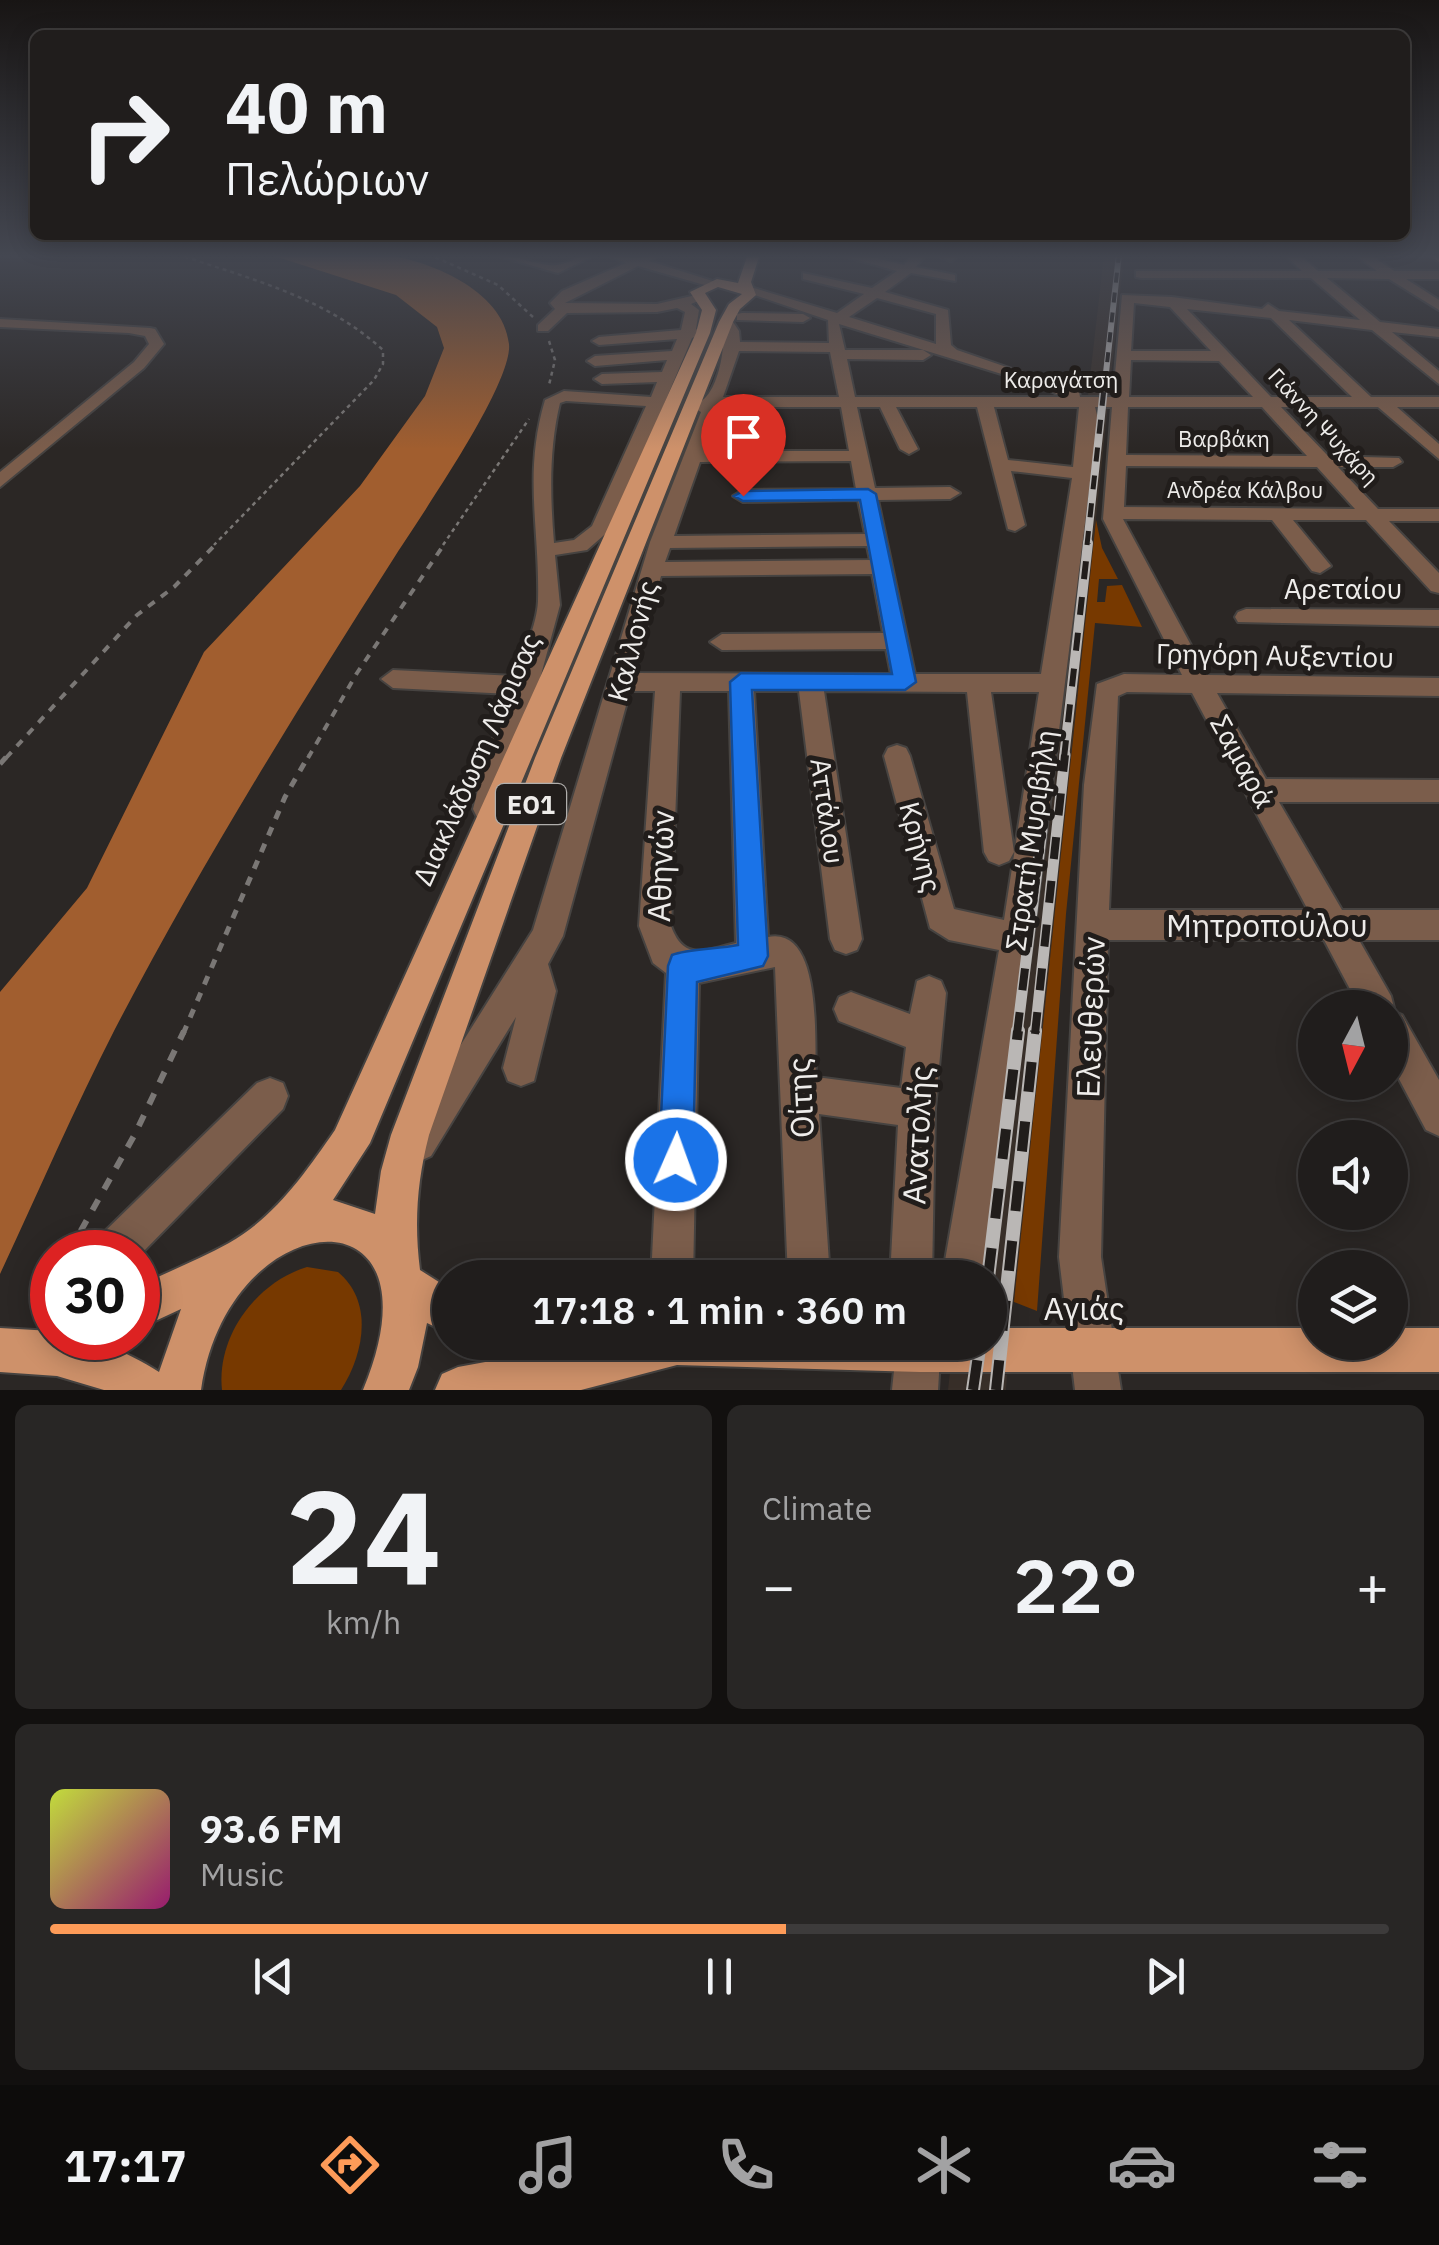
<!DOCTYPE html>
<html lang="en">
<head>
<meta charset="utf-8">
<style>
	body { margin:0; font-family:"IBM Plex Sans",sans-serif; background:#282625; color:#f1f3f6; height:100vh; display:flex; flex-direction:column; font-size:38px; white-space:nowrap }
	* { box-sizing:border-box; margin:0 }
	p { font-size:32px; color:#a2a2a3 }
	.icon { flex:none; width:55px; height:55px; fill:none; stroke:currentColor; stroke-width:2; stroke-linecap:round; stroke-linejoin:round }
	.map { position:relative; height:1390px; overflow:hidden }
	.sheet { display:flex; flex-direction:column; gap:15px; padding:15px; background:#12100f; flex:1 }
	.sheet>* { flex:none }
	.banner { position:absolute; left:30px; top:30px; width:1380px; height:210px; border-radius:15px; box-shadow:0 5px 25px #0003,0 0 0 2px #3d3b3b; background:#201d1c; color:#f1f3f6; overflow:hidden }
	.needle { width:65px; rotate:187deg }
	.fabs { position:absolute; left:1298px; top:990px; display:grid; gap:20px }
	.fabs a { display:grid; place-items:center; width:110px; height:110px; border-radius:50%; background:#201d1c; box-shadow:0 5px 25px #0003,0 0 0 2px #3d3b3b; font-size:50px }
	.speed { position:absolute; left:30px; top:1230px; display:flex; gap:20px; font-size:50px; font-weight:700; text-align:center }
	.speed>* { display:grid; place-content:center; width:130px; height:130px; border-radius:50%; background:#201d1c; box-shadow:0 5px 25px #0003,0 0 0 2px #3d3b3b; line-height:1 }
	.speed .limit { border:15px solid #d22; background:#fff; color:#111 }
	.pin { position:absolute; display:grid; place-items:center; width:85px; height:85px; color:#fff; margin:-102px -42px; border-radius:50% 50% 50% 0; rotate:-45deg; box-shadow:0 0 10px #0007 }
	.pin .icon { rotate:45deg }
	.me { position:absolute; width:110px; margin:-55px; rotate:2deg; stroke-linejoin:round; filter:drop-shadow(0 0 8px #0008) }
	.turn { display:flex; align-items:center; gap:35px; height:210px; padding:0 30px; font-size:45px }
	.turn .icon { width:130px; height:130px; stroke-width:2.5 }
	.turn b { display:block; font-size:70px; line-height:85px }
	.big { font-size:75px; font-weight:600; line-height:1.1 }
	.sheet .tile { flex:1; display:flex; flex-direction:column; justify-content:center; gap:15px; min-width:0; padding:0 35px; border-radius:15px; background:#282625 }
	.sheet .dial { align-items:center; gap:0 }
	.dial b { font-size:130px; line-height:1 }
	.song { display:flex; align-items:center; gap:30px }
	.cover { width:120px; height:120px; border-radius:15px; background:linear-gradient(135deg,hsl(70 70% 55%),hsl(320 70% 35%)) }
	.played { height:10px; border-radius:5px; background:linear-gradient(90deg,#fe9b58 55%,#3d3b3b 55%) }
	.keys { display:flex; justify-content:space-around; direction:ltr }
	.heat { display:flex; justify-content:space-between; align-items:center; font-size:55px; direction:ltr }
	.sheet .tiles { flex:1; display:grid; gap:15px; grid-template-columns:1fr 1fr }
	.tile:last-child { grid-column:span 2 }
	.trip { position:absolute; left:432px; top:1260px; width:575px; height:100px; border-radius:50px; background:#201d1c; box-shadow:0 5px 25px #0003,0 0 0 2px #3d3b3b; font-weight:600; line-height:100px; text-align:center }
	.dock { display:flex; height:160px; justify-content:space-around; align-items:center; background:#0d0c0b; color:#a2a2a3 }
	.dock .icon { width:70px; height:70px }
	.dock .on { color:#fe9b58 }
	.dock b { font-size:45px; color:#f1f3f6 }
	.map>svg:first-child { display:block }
	.built { fill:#382f29 }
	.green { fill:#773900 }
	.water { fill:#a15e2f }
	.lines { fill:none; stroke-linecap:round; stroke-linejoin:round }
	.minor-casing { stroke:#464341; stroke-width:4 }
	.major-casing { stroke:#464341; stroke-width:4 }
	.path-far3 { stroke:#7a7775; stroke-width:2.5; stroke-dasharray:4 4; stroke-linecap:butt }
	.path-far2 { stroke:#7a7775; stroke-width:4; stroke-dasharray:8 8; stroke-linecap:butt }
	.path-far1 { stroke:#7a7775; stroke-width:5; stroke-dasharray:9 9; stroke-linecap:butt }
	.path { stroke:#7a7775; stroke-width:6; stroke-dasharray:12 12; stroke-linecap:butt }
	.minor { fill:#7b5d4b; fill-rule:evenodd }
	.major { fill:#ce916a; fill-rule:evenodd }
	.rail-far4-casing { stroke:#bab7b5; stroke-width:6 }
	.rail-far3-casing { stroke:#bab7b5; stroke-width:8 }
	.rail-far2-casing { stroke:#bab7b5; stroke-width:10 }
	.rail-far1-casing { stroke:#bab7b5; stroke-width:11 }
	.rail-casing { stroke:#bab7b5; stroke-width:14 }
	.rail-far4 { stroke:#211d1b; stroke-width:4; stroke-dasharray:10; stroke-linecap:butt }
	.rail-far3 { stroke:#211d1b; stroke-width:5; stroke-dasharray:14; stroke-linecap:butt }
	.rail-far2 { stroke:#211d1b; stroke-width:6; stroke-dasharray:18; stroke-linecap:butt }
	.rail-far1 { stroke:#211d1b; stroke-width:8; stroke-dasharray:22; stroke-linecap:butt }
	.rail { stroke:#211d1b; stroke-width:10; stroke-dasharray:30; stroke-linecap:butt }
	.route { fill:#1a73e8; stroke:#114b97; stroke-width:2.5 }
	.labels { text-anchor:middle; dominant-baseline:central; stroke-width:10; stroke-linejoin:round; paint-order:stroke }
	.far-street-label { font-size:22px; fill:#eeecea; stroke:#211d1b }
	.shield { fill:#211d1b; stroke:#b0aeac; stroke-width:2.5 }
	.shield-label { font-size:25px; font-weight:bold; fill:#eeecea }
	.street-label { font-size:28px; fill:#eeecea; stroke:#211d1b }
	.near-street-label { font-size:32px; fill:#eeecea; stroke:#211d1b }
</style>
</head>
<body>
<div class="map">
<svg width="1439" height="1390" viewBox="0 0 1439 1390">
	<rect width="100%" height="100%" fill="#2b2725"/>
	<g class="built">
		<polygon points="1104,254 1124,254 1123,266 1109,395 1088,395"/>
		<polygon points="1087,403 1108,404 1014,1302 990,1299 990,1278 957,1278"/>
		<polygon points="950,1372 1007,1375 1006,1390 948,1390"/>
	</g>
	<g class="green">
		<polygon points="1096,520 1102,548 1118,579 1099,579 1097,602 1105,602 1107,586 1122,585 1142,627 1095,623 1066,914 1037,1311 1014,1302"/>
		<path d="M 307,1267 L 338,1272 C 374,1302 364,1354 341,1390 L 222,1390 C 216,1336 257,1282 307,1267 Z"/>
	</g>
	<path class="water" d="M 268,254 C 305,254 345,250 381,254 C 428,260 503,289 509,344 C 513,385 417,521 392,561 C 295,713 199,868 115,1029 C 74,1109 38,1193 0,1274 L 0,992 L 87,888 L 204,652 L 360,486 L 425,396 L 444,348 L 437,327 L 396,295 Z"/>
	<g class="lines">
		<g class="minor-casing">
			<g id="minor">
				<path d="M 491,254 C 512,254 540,267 557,265 C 572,263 579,254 597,254 L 558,273 Z"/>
				<path d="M 603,254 L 636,258 L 661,254 L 649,261 L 722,284 L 715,288 L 638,266 L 565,303 L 657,304 L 696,295 L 703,299 L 691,304 L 699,310 L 696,329 L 705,333 L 692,338 L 611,529 L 587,550 L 555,555 L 560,605 L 538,686 L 514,751 L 501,809 L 497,817 L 487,821 L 477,817 L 473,809 L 488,751 L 510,694 L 393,688 L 381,679 L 393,670 L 516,676 C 523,653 537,625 538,601 C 540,529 523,474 545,400 L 564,391 L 651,397 L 657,382 L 602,384 L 594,379 L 602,374 L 662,372 L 667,360 L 595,366 L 587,361 L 595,356 L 672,351 L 677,339 L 599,345 L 592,341 L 599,337 L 681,330 L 685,312 L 677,308 L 657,312 L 567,313 L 548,331 L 538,331 L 538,325 L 555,309 L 550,303 L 562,291 L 626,263 ZM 566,401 L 646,406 L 592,526 L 574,540 L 554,543 C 550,496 549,448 560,403 Z"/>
				<path d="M 836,254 L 859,254 L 904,265 L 913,254 L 926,254 L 916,267 L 955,275 L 955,281 L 911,273 L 885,292 L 948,310 L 951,345 L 957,350 L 1079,392 L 1080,397 L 1113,397 L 1122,295 L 1172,297 L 1262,309 L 1268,304 L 1279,311 L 1360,320 L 1311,278 L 1141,278 L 1136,277 L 1136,271 L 1302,271 L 1284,254 L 1298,254 L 1318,271 L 1377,271 L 1354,254 L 1369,254 L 1394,271 L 1439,271 L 1439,279 L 1406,279 L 1439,300 L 1439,310 L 1389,279 L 1327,278 L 1380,322 L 1439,329 L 1439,337 L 1392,332 L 1439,371 L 1439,384 L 1372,330 L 1289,320 L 1371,397 L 1439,397 L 1439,407 L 1397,407 L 1439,444 L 1439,459 L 1378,407 L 1281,407 L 1328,456 L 1399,458 L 1402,462 L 1393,467 L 1338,467 L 1378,509 L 1439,509 L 1439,521 L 1389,521 L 1439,573 L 1439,593 L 1431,591 L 1366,520 L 1293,520 L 1331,566 L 1320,573 L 1312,571 L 1272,520 L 1123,519 L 1207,675 L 1439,678 L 1439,696 L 1217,693 L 1266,779 L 1439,780 L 1439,802 L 1279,802 L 1342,910 L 1439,910 L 1439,940 L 1359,940 L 1391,996 L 1395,1012 L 1402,1015 L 1439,1080 L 1439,1136 L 1426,1130 L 1390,1062 L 1390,1008 L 1360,1008 L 1324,940 L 1108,940 L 1101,1257 L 1121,1390 L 1075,1390 L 1059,1257 L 1084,785 L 1097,684 L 1124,674 L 1182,675 L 1103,519 L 1112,407 L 1095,407 L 1098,419 L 1033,938 L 984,1278 L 942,1278 L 999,950 L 949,940 L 930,928 L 884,756 L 888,748 L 897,745 L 906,748 L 910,756 L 954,909 L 1004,920 L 1039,692 L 991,692 L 1014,852 L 1009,861 L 999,865 L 989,861 L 984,852 L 967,692 L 824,691 L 862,939 L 857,950 L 846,954 L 835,950 L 830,939 L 799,691 L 754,691 L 768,937 C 823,926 814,1042 816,1077 L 901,1088 L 906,1047 L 839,1021 L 834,1009 L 839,997 L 851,992 L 910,1014 L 917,981 L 929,976 L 941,981 L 946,993 L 935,1109 L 932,1278 L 890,1278 L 898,1125 L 819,1114 L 830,1278 L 788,1278 L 775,967 L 699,983 L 693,1278 L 651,1278 L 666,973 L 653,963 L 639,926 L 655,691 L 630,691 L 563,936 L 548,964 L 556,991 L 534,1081 L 521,1086 L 508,1081 L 503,1068 L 516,1017 L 431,1156 L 418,1162 L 405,1156 L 399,1143 L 533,930 L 650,542 L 701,412 L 692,407 C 696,404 701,402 705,398 C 719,385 729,338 719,322 L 731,319 L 739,331 L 740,342 L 829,343 L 828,320 L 740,290 L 747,286 L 837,313 L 864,294 L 803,279 L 803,273 L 872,288 L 897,271 ZM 877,298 L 936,314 L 936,344 L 849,317 ZM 1134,303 L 1170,307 L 1211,351 L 1131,351 ZM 1187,309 L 1271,318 L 1352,397 L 1271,397 ZM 839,324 L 1034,384 L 1064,397 L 855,397 L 847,359 L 923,360 L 931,355 L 923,350 L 845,350 ZM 739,351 L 830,352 L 839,397 L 723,397 ZM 1131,360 L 1219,361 L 1253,397 L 1129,397 ZM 719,407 L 841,407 L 849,451 L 704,451 ZM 857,407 L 880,407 L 900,449 L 909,454 L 918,449 L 896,407 L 977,407 L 1008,529 L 1015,531 L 1025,525 L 1011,471 L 1072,478 L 1041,674 L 915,674 L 878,500 L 950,499 L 960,493 L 950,487 L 875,488 ZM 994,407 L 1079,407 L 1073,467 L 1008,460 ZM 1128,407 L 1262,407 L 1307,456 L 1126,455 ZM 851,461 L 856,489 L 743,490 L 733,496 L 743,502 L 858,500 L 865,534 L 674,536 L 700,462 ZM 1126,466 L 1317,467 L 1355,509 L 1124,507 ZM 867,546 L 870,560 L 665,562 L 670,548 ZM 872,574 L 883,633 L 722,634 L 710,642 L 722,650 L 886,649 L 891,674 L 634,673 L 661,576 ZM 680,691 L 729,691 L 736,943 C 706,950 684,962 671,926 ZM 1127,692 L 1192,693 L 1308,910 L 1109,910 L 1118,696 Z"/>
				<polygon points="932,254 955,254 957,257 951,261"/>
				<polygon points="742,313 803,314 810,318 803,322 737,320 737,314"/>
				<polygon points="0,319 150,328 155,329 164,344 144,368 0,487 0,472 134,362 149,344 145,336 129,333 0,327"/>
				<polygon points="1246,609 1439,610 1439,626 1238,622 1235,617 1238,612"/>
				<polygon points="270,1078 283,1083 288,1096 283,1109 138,1257 138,1252 94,1252 99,1237 257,1083"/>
				<polygon points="897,1342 941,1342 938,1390 892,1390"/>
			</g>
		</g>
		<g class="major-casing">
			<g id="major">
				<path d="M 748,254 L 760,254 L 751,282 L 756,295 L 740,309 L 733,322 L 561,758 L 429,1135 C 417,1181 414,1223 420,1270 L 450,1289 L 450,1334 L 427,1323 L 418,1367 L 409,1390 L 363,1390 C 449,1183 228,1202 201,1390 L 104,1390 L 57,1376 L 0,1372 L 0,1328 L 52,1331 L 52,1338 C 92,1338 125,1350 159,1372 L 181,1309 L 138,1329 L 138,1286 C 168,1272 200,1259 229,1243 C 275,1217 306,1172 335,1130 L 696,333 L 702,310 L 690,292 L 717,279 L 738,283 ZM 718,287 L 742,294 L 729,304 L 719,322 L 535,758 L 391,1135 L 381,1171 L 375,1214 L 333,1200 L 370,1143 L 710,333 L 716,310 L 705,293 Z"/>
				<polygon points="1428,254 1439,254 1439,262"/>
				<polygon points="990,1328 1315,1328 1315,1342 1390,1342 1390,1328 1439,1328 1439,1372 920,1372 677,1365 581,1390 435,1390 442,1374 458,1367 594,1342 990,1342"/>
			</g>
		</g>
		<g class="path-far3">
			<path d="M 177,254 C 250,279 325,297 383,350 L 383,364 L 374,380 L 214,545"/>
			<polyline points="428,254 498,285 533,317"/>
			<polyline points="549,341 555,360 549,385"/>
			<polyline points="443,545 529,419"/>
		</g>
		<g class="path-far2">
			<polyline points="6,758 137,615 174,587 217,543"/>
			<polyline points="308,758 357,673 445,543"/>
		</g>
		<g class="path-far1">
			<polyline points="0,764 8,755"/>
			<polyline points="183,1034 285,797 309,755"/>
		</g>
		<g class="path">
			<polyline points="69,1252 135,1134 184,1031"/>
			<polyline points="478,1356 479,1342"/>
		</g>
		<use href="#minor" class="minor"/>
		<use href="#major" class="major"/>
		<g class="rail-far4-casing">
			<polyline id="rail-far4" points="1105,382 1119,254"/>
		</g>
		<g class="rail-far3-casing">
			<polyline id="rail-far3" points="1087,545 1105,379"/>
		</g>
		<g class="rail-far2-casing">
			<polyline id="rail-far2" points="1064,758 1088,543"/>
		</g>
		<g class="rail-far1-casing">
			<g id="rail-far1">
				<polyline points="1017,1034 1042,830"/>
				<polyline points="1035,1034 1065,755"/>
			</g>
		</g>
		<g class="rail-casing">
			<g id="rail">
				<polyline points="988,1278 1018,1031"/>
				<polyline points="973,1390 980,1342"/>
				<polyline points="996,1390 1035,1031"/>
			</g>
		</g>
		<use href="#rail-far4" class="rail-far4"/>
		<use href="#rail-far3" class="rail-far3"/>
		<use href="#rail-far2" class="rail-far2"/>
		<use href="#rail-far1" class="rail-far1"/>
		<use href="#rail" class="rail"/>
	</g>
	<linearGradient id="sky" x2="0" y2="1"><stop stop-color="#181514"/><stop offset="0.57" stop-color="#444751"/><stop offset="1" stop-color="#444751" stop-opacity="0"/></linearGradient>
	<rect width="1439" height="449" fill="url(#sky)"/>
	<path class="route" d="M 868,489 L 876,494 L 916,682 L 905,690 L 752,690 L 768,956 L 763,966 L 697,982 L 693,1160 L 688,1173 L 676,1178 L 664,1173 L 659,1160 L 668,966 L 672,955 C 687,949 718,949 738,945 L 730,682 L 741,673 L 892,674 L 860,500 L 743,501 L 734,496 L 743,491 Z"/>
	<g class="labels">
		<g class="far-street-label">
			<text x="1061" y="379">Καραγάτση</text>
			<text transform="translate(1324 426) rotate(47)">Γιάννη Ψυχάρη</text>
			<text x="1224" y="438">Βαρβάκη</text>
			<text x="1245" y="489">Ανδρέα Κάλβου</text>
		</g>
		<rect class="shield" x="496" y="784" width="70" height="40" rx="8"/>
		<g class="shield-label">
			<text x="531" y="804">ΕΟ1</text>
		</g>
		<g class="street-label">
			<text x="1343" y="588">Αρεταίου</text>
			<text transform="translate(632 641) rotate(-75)">Καλλoνής</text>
			<text transform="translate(1275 655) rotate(1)">Γρηγόρη Αυξεντίου</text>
			<text transform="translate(476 759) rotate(-66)">Διακλάδωση Λάρισας</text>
			<text transform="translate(1243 761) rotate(61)">Σαμαρά</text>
			<text transform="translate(828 811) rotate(82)">Αττάλου</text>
			<text transform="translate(1030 840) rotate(-82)">Στρατή Μυριβήλη</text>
			<text transform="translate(921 847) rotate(75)">Κρήνης</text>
		</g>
		<g class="near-street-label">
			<text transform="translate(660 866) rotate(-88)">Αθηνών</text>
			<text x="1267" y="925">Μητροπούλου</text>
			<text transform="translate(1090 1017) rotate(-88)">Ελευθερών</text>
			<text transform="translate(800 1098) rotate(-93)">Οίτης</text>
			<text transform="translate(917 1135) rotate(-87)">Ανατολής</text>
			<text x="1084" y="1308">Αγιάς</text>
		</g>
	</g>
</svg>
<div class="fabs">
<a><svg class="needle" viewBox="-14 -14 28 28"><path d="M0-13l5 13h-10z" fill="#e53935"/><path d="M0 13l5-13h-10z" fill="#a2a2a3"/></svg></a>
<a><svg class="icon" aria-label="sound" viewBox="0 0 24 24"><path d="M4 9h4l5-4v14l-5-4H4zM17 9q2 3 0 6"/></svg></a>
<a><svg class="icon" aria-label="layers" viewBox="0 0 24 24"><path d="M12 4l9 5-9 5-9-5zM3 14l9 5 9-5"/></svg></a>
</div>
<div class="speed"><div class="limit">30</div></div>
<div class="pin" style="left:743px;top:496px;background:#d93025"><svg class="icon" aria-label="arrive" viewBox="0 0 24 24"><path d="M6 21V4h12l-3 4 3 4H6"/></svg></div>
<svg class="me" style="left:676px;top:1160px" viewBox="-20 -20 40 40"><circle r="17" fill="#1a73e8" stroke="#fff" stroke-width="3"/><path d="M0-11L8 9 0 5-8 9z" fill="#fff"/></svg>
<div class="trip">17:18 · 1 min · 360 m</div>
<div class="banner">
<div class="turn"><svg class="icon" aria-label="right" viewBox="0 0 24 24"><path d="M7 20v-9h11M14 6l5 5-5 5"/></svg><div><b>40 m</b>Πελώριων</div></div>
</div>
</div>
<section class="sheet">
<div class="tiles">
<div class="tile dial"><b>24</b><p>km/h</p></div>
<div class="tile"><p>Climate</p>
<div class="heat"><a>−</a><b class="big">22°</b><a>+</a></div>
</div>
<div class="tile">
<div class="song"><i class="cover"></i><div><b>93.6 FM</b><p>Music</p></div></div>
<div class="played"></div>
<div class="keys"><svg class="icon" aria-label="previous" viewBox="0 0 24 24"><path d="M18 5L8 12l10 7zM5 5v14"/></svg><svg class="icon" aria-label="pause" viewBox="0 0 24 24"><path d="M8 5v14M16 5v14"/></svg><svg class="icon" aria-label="next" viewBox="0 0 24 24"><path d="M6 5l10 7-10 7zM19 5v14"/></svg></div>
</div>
</div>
</section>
<nav class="dock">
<b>17:17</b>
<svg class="icon on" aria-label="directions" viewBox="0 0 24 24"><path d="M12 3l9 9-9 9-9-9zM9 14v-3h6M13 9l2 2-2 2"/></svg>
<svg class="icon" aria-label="music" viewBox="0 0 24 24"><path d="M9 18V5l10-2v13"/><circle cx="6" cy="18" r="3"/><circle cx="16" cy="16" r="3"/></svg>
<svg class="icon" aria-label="phone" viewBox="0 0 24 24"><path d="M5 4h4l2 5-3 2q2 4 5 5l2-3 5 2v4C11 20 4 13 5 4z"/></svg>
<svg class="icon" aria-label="climate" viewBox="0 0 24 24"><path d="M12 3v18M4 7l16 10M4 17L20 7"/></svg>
<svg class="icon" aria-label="car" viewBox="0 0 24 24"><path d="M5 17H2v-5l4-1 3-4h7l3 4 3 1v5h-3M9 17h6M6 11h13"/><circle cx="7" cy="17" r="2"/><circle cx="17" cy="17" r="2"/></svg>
<svg class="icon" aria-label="filters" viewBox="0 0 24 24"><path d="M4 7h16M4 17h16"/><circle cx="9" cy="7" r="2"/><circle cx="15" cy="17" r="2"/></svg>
</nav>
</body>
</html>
